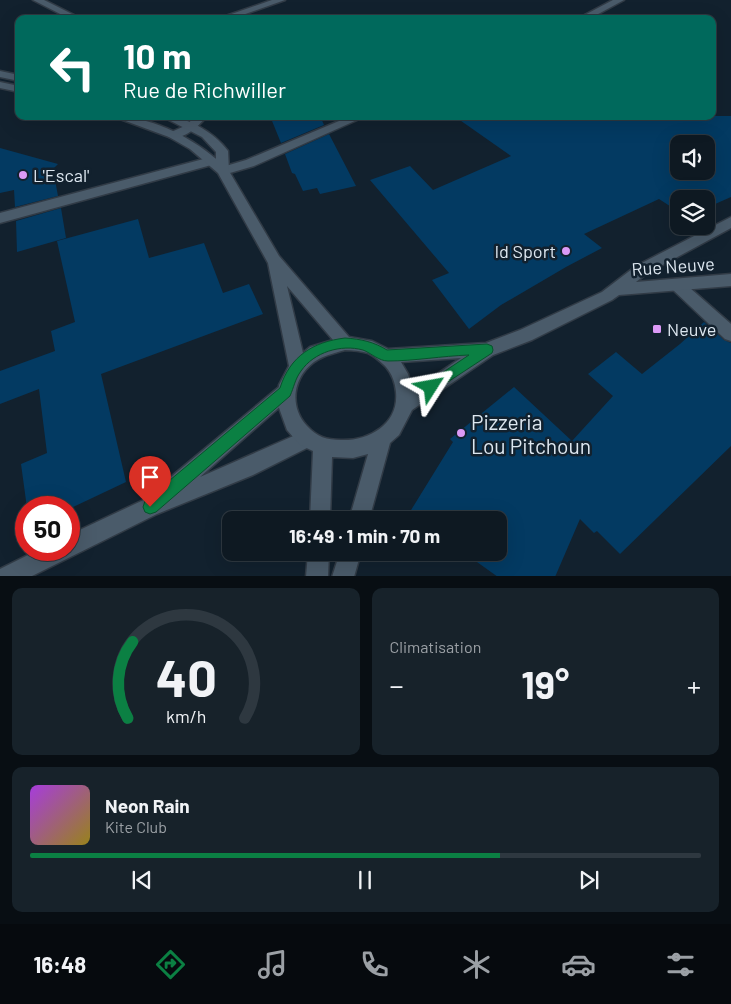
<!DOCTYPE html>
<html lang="fr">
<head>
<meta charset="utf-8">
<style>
	body { margin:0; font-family:Barlow,sans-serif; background:#17222a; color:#f1f3f6; height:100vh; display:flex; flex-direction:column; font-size:19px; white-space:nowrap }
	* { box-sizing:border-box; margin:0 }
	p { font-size:16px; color:#9ba0a5 }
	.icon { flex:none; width:28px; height:28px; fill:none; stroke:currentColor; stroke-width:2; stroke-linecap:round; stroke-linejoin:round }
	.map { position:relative; height:576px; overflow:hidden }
	.details { display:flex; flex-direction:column; gap:12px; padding:12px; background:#080e13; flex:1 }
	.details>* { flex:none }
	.guide { position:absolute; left:15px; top:15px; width:701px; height:105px; border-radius:10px; box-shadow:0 5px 20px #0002,0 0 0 1px #2e3840; background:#00695c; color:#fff; overflow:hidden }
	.buttons { position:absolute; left:670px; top:135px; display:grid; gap:10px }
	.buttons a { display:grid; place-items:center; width:45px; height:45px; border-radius:10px; background:#0e1922; box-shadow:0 5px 20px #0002,0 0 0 1px #2e3840; font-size:25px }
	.speed { position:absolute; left:15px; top:496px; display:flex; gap:10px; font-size:25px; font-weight:700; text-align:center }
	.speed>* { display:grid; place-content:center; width:65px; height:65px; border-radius:50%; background:#0e1922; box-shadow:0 5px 20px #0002,0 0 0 1px #2e3840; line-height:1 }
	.speed .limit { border:8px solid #d22; background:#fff; color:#111 }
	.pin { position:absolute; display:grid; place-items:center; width:42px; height:42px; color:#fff; margin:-51px -21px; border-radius:50% 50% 50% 0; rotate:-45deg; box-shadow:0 0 5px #0007 }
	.pin .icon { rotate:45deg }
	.me { position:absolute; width:55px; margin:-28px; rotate:56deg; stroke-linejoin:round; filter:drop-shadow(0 0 4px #0008) }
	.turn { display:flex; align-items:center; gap:18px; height:105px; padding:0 25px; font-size:22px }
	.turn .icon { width:65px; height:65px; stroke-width:2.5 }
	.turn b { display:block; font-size:35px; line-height:42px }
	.big { font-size:38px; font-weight:700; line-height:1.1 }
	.details .tile { flex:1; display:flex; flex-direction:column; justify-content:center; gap:8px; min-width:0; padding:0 18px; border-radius:10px; background:#17222a }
	.details .dial { align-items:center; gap:0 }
	.dial svg { height:130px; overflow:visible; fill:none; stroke:#2e3840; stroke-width:7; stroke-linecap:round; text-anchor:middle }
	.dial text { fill:#f1f3f6; stroke:none }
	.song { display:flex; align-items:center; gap:15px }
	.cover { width:60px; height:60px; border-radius:8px; background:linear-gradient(135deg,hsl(280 70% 55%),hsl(50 70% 35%)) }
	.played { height:5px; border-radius:2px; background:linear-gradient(90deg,#0b8043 70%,#2e3840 70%) }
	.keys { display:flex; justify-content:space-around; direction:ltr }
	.heat { display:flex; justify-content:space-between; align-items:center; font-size:28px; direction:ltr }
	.details .tiles { flex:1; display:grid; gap:12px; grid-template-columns:1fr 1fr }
	.tile:last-child { grid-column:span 2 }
	.trip { position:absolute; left:222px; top:511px; width:285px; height:50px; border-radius:10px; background:#0e1922; box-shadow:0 5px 20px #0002,0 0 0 1px #2e3840; font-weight:700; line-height:50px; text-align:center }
	.menu { display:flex; height:80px; justify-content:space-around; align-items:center; background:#060a0e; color:#9ba0a5 }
	.menu .icon { width:35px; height:35px }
	.menu .selected { color:#0b8043 }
	.menu b { font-size:22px; color:#f1f3f6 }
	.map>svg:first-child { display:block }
	.building { fill:#033a62; fill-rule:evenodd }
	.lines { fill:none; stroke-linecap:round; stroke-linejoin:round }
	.street-casing { stroke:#313b46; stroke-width:3 }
	.secondary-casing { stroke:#313b46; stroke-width:3 }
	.street { fill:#4a5b6a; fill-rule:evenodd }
	.secondary { fill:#4a5b6a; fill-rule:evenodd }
	.route { fill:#0b8043; stroke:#07532c }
	.poi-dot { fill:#db9af6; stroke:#12212e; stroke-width:2 }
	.labels { text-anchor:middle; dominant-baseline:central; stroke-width:5; stroke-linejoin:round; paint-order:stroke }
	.poi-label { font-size:18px; fill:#dde7f0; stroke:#12212e; text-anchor:start }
	.street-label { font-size:18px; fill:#dde7f0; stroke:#12212e }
	.near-poi-label { font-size:21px; fill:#dde7f0; stroke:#12212e; text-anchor:start }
</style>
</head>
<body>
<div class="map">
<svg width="731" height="577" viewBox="0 0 731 577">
	<rect width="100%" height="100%" fill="#12212e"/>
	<g class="building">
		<polygon points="270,116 320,116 324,125 281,143"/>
		<path d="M 454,116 L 731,116 L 731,197 L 706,208 L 706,199 L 679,199 L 679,212 L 659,199 L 584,234 L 602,248 L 566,267 L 501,305 L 469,329 L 432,280 L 449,273 L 370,180 L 410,166 L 433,190 L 511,156 ZM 679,144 L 706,144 L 706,171 L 679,171 Z"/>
		<polygon points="329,134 356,186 320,194 317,188 303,191 295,174 292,173 285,154"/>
		<polygon points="0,148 58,164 53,169 58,196 15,207 14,190 0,193"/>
		<polygon points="61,208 66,238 17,252 16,221"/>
		<polygon points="138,219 149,258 204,243 223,293 249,284 263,314 101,374 126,482 71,508 27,508 21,464 47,453 39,389 0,404 0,371 55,351 51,331 75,322 57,241"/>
		<polygon points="704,322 724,340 731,343 731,446 620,554 597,531 594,533 580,519 555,577 498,577 463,552 499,552 499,520 415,520 408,515 453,442 450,439 514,387 572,441 613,396 588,374 616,352 642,374 680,344"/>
	</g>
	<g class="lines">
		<g class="street-casing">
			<g id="street">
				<polygon points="33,0 44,0 82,19 70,19"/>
				<polygon points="272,0 285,0 231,19 217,19"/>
				<polygon points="613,0 624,0 589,19 577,19"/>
				<path d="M 195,116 L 207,116 C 199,126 183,141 169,137 L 167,135 L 169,133 L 187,125 Z"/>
				<polygon points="351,116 366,116 254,166 223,175 217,171 219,168 246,160"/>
				<polygon points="211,157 215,158 217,161 215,164 0,223 0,213"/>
				<polygon points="677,279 682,281 731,324 731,341 725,339 672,289 670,285 672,281"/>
				<polygon points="285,384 291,387 294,392 291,397 200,477 307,430 313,433 316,439 313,445 253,475 157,514 30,577 0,577 0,569 38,550 69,550 69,535 152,496 154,491 279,387"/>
			</g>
		</g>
		<g class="secondary-casing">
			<g id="secondary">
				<polygon points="0,71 19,75 19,81 0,77"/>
				<polygon points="0,82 19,86 19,92 0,88"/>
				<path d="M 112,116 C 149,116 188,135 216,159 L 216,152 L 202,137 L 161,116 C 186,116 213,131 228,151 L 229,171 L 279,256 L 349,337 L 372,341 L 388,349 L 486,343 L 520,330 L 602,292 L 636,266 L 731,217 L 731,228 L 646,274 L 636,282 L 731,274 L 731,286 L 619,295 L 612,300 L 532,340 L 493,355 L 412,410 L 399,435 L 390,443 L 369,520 L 349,520 L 368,454 L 353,458 L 332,457 L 330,520 L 310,520 L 313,451 L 300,445 L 287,430 L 278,405 L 279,385 L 289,366 L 268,263 L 218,173 L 190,149 L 169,137 ZM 287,286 L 333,340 L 310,347 L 303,353 ZM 345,350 C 352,350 361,351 368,353 C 375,356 381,362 386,367 C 392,374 395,382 396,392 C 399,424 369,441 341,440 C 327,440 317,437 307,426 C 286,404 295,369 323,357 C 330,354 338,352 345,350 ZM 461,358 L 413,390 L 408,374 L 401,362 Z"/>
				<polygon points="308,552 329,552 328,577 306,577"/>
				<polygon points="340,552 361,552 354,577 332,577"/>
			</g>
		</g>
		<use href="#street" class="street"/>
		<use href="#secondary" class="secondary"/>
	</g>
	<path class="route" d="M 345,338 C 361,339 374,342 387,350 L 487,344 L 492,346 L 493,350 L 492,353 L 431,393 L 427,391 L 425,387 L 427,383 L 469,355 C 442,356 414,361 388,361 C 379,361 371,353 363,350 C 341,344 314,352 301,371 C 295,379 294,387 290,396 L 156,512 L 150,514 L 145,512 L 143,507 L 145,501 L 280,388 C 290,356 313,342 345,338 Z"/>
	<g class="poi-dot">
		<circle cx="23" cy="175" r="5"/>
		<circle cx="566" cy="251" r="5"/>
		<rect x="652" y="324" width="10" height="10" rx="2.5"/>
		<circle cx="461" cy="433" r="5"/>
	</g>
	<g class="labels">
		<g class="poi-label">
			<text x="33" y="175">L'Escal'</text>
			<text x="556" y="251" text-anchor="end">Id Sport</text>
			<text x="667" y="329">Neuve</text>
		</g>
		<g class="street-label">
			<text transform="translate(673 266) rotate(-4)">Rue Neuve</text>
		</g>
		<g class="near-poi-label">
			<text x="471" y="421">Pizzeria<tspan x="471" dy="24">Lou Pitchoun</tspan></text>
		</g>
	</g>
</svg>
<div class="buttons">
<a><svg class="icon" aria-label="sound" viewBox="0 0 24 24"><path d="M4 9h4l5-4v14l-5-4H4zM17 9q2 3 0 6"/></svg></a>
<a><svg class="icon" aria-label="layers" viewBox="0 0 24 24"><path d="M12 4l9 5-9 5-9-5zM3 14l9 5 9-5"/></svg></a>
</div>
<div class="speed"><div class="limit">50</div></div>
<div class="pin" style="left:150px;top:507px;background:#d93025"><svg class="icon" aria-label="arrive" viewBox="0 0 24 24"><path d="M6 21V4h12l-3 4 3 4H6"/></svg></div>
<svg class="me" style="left:431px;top:387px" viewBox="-20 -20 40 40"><path d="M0-17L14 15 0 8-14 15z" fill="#0b8043" stroke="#fff" stroke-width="4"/></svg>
<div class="trip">16:49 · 1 min · 70 m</div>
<div class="guide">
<div class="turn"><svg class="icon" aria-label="left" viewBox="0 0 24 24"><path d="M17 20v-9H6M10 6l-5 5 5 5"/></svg><div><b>10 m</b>Rue de Richwiller</div></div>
</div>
</div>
<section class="details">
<div class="tiles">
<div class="tile dial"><svg viewBox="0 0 100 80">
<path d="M14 69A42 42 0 1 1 86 69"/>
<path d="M14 69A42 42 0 0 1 17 22" stroke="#0b8043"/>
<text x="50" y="56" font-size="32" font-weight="700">40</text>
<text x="50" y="72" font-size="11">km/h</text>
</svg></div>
<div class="tile"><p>Climatisation</p>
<div class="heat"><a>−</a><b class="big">19°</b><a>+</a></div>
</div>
<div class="tile">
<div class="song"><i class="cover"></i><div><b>Neon Rain</b><p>Kite Club</p></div></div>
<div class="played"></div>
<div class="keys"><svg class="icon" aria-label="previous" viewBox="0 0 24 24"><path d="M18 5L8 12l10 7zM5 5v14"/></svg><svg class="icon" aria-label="pause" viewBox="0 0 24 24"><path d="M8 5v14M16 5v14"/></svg><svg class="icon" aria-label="next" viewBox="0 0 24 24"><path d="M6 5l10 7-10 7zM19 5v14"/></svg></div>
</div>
</div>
</section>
<nav class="menu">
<b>16:48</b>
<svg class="icon selected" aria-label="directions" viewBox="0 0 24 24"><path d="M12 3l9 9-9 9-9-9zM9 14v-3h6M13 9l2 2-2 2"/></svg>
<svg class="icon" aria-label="music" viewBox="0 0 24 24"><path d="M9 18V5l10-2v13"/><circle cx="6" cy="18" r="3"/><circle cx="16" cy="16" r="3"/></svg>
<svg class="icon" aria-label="phone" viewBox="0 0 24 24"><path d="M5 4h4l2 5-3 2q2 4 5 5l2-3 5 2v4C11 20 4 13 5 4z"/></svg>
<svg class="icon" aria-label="climate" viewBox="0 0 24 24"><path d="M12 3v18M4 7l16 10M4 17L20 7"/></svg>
<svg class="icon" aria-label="car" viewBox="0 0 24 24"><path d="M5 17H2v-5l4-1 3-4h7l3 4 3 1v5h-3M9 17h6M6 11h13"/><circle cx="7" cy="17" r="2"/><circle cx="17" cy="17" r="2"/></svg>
<svg class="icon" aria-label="filters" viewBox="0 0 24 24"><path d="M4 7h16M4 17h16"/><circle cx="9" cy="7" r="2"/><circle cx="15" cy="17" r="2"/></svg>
</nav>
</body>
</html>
